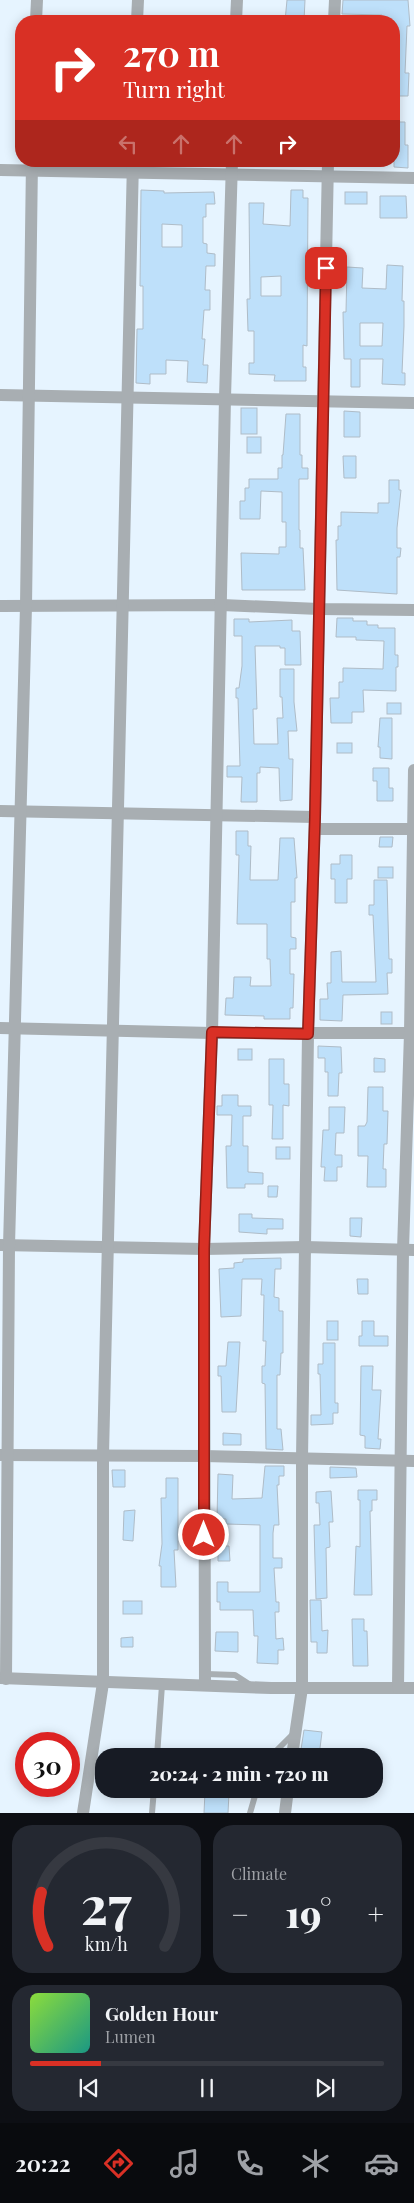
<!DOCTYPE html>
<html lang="en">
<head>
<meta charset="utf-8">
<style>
	body { margin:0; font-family:"Playfair Display",serif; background:#242831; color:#f1f3f6; height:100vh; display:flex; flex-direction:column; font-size:19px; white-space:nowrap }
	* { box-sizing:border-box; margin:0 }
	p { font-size:16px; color:#9ea1a6 }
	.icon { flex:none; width:28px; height:28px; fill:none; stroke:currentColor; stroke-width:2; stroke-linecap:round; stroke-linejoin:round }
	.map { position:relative; height:1813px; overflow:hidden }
	.panel { display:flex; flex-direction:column; gap:12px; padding:12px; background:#0d0f14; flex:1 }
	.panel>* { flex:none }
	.hud { position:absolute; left:15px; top:15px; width:385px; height:152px; border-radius:20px; box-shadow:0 2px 12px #0003; background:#d93025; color:#fff; overflow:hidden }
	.speed { position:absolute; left:15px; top:1732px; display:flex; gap:10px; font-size:25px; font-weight:700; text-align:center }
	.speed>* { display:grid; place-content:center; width:65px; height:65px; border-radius:50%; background:#171b24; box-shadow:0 2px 12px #0003; line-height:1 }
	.speed .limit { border:8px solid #d22; background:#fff; color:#111 }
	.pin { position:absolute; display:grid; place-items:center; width:42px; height:42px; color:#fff; margin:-21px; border-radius:10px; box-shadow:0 2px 8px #0006 }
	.me { position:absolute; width:55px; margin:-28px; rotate:0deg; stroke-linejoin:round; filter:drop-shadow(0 0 4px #0008) }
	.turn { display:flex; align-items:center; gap:18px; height:105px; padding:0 25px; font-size:22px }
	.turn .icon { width:65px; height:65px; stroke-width:2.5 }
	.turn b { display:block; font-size:35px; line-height:42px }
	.lanes { display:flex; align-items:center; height:48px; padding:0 25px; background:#0003; justify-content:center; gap:25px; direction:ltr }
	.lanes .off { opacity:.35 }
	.big { font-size:38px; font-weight:800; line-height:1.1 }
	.panel .tile { flex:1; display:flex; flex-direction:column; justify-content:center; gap:8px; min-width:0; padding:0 18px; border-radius:20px; background:#242831 }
	.panel .dial { align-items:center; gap:0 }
	.dial svg { height:130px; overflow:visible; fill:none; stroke:#363941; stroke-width:7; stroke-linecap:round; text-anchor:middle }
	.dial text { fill:#f1f3f6; stroke:none }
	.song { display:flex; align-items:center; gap:15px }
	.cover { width:60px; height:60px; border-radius:8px; background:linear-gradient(135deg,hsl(90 70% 55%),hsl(170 70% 35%)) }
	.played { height:5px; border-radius:2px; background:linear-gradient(90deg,#d93025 20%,#363941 20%) }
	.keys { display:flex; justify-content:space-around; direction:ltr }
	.heat { display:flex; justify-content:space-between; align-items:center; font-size:28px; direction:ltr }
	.panel .tiles { flex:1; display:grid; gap:12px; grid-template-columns:1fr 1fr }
	.tile:last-child { grid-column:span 2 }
	.trip { position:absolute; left:95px; top:1748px; width:288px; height:50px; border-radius:20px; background:#171b24; box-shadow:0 2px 12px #0003; font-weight:800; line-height:50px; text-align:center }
	.tabs { display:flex; height:80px; justify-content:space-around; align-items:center; background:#090b0e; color:#9ea1a6 }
	.tabs .icon { width:35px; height:35px }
	.tabs .current { color:#d93025 }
	.tabs b { font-size:22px; color:#f1f3f6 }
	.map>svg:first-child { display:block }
	.building { fill:#bee0fa; stroke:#afbcc7; fill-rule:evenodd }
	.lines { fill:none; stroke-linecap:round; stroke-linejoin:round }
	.lane { stroke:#a8aeb2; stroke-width:6 }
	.street { stroke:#a8aeb2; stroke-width:12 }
	.route-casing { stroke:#8d1f18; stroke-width:12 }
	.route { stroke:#d93025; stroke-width:9 }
</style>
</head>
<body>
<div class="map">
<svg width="414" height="1813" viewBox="0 0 414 1813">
	<rect width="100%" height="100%" fill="#e6f4ff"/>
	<g class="building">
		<polygon points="287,0 305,0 304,21 285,21"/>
		<polygon points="343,0 408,0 410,26 407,26 405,73 409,73 408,96 394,96 394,21 382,21 382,15 342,14"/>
		<polygon points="394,122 405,122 405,145 408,145 408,168 394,167"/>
		<path d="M 141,190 L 164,191 L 164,193 L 214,192 L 215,204 L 206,204 L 206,217 L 203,217 L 203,243 L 207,244 L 207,253 L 215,254 L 215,266 L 206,266 L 205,290 L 210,290 L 210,310 L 204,310 L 202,339 L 205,339 L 203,365 L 208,365 L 207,383 L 187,382 L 188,361 L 166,360 L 166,374 L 150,374 L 150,384 L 136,383 L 137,329 L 143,329 L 143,286 L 140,286 ZM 162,224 L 182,225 L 182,247 L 162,247 Z"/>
		<path d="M 291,190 L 303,190 L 303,198 L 308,198 L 307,346 L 303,345 L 303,367 L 306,367 L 306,381 L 274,381 L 275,375 L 249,374 L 249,363 L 254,363 L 254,331 L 248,331 L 247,299 L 250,299 L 249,203 L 264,203 L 263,224 L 290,226 ZM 281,276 L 281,296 L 261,296 L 261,277 Z"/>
		<rect x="345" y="192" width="22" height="12"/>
		<polygon points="380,196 406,196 407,218 380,218"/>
		<path d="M 387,265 L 403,266 L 402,301 L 404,301 L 404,326 L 402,373 L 405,373 L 405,385 L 382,384 L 383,359 L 360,359 L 360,387 L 351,387 L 351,359 L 344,359 L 343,312 L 346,312 L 347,267 L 363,268 L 362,288 L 386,289 ZM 360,323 L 383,323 L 382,346 L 360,346 Z"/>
		<rect x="241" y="408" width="16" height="26"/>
		<polygon points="344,411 360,412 360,437 344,437"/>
		<polygon points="286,414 300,414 300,455 302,455 302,468 308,468 308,479 299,479 299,530 300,530 300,548 303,548 305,590 242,590 241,553 279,554 279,547 286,547 286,522 282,522 282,492 261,491 260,519 240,519 240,501 245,501 245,488 249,488 249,479 278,479 278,468 282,468 282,455 283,455"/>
		<rect x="247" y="437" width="14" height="16"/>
		<polygon points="343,456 356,456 356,478 344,478"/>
		<polygon points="389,480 399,480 399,490 401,490 397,528 397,548 401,548 400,557 397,557 397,594 337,590 336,540 338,540 338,526 341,526 341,512 378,513 378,503 389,503"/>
		<polygon points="337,618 353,618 353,621 367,621 367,625 378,625 378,628 395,628 395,655 398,655 398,667 396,667 396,691 363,690 364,712 352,712 352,723 331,723 330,698 339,698 339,682 343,682 343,668 383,669 384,641 356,640 356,637 336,637"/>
		<polygon points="234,619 249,619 249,622 292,620 292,631 300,631 301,665 285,665 285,648 280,648 280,646 255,646 257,709 253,709 254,744 278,744 277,718 283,718 282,697 280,697 280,669 294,669 294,702 297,731 288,731 289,759 293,759 292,800 280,801 279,768 260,767 260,773 257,773 257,802 241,802 242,777 227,777 227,766 240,766 238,698 236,698 236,688 239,688 242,666 242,636 234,636"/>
		<rect x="387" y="703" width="14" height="11"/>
		<polygon points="380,718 392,718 392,759 380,758 380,747 378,747"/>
		<rect x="337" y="743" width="15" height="10"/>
		<polygon points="373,768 389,768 389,788 393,788 393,801 377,801 377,781 373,781"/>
		<polygon points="236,831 248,831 248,846 251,846 250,880 278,880 280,838 294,838 297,878 295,878 295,902 291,902 291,937 296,938 296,949 290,949 290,974 294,974 293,1008 290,1008 290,1019 264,1019 264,1016 225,1015 226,998 233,998 234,977 251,977 250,986 271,986 270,959 267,959 267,924 237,924 239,855 236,855"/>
		<polygon points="380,837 393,837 392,847 379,847"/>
		<polygon points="340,855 352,855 352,879 347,879 347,903 335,903 335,879 331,879 331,864 340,864"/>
		<rect x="378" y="867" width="15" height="11"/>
		<polygon points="374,880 387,880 389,959 392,959 392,973 387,973 388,994 343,995 342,1021 320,1020 320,999 328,999 327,983 331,983 331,952 341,951 342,982 376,982 373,915 369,915 369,905 374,905"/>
		<rect x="381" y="1012" width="11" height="12"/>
		<polygon points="318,1046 341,1047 342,1073 339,1073 338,1096 328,1096 328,1072 325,1072 325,1058 318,1058"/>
		<rect x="238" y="1049" width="14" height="11"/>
		<polygon points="374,1058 385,1059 385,1072 374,1072"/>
		<polygon points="269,1059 284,1059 284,1084 289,1084 289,1106 283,1105 283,1139 272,1139 273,1105 269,1105"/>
		<polygon points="368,1087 383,1087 383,1111 388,1111 387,1144 384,1144 383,1169 386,1169 386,1187 367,1187 368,1156 358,1156 358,1126 365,1126 367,1122"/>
		<polygon points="222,1095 238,1095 238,1106 251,1106 251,1116 243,1116 243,1146 248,1146 248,1172 263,1173 263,1184 245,1184 245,1188 227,1188 226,1146 231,1146 232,1115 217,1115 217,1106 222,1106"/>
		<polygon points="329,1107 345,1107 344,1133 336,1133 335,1155 342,1155 342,1167 337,1167 337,1181 324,1181 325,1167 321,1167 323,1130 329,1130"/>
		<rect x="276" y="1147" width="14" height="12"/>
		<polygon points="268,1186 278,1186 277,1197 268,1197"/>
		<polygon points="239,1214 252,1214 252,1218 283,1219 283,1229 267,1229 267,1234 239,1232"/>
		<polygon points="350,1218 362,1218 361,1237 350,1236"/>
		<polygon points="281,1258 281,1269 275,1269 274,1297 279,1298 279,1311 283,1311 283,1353 281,1353 280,1375 277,1375 277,1429 281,1429 283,1450 266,1449 265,1384 262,1383 262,1366 265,1366 266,1341 263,1341 264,1295 261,1295 262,1279 242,1279 241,1316 221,1317 219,1269 234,1268 234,1263 243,1262 243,1259"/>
		<polygon points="357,1279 368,1279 368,1294 358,1294"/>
		<rect x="327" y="1321" width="11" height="19"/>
		<polygon points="362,1321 374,1321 374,1336 388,1336 388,1346 359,1346 359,1336 362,1336"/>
		<polygon points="228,1342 240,1342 236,1412 222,1412 221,1376 218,1376 218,1366 226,1366"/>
		<polygon points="323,1343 335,1343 335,1403 338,1403 338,1413 333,1413 333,1424 311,1425 311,1415 321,1415 320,1374 318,1374 318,1364 323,1364"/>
		<polygon points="361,1366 373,1366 372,1390 381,1390 378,1439 381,1439 380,1449 365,1448 365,1436 360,1435"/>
		<polygon points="223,1433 241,1434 241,1445 223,1445"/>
		<polygon points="265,1466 284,1466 284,1476 279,1476 279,1485 277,1485 279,1525 274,1525 273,1533 273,1558 282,1558 282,1568 274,1568 276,1602 279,1602 279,1612 275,1612 276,1639 283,1638 284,1650 278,1650 278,1664 257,1663 258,1636 254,1636 253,1610 220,1610 220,1602 217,1602 217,1582 228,1582 228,1592 260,1592 260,1525 226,1524 226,1519 217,1519 218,1474 233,1475 232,1499 262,1498"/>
		<polygon points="330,1467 356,1468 357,1477 330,1478"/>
		<polygon points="112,1470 125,1470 125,1487 113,1487"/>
		<polygon points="166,1478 178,1478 178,1550 174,1550 176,1587 161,1587 161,1566 159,1566 162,1544 161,1498 166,1498"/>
		<polygon points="358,1490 377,1490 377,1500 372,1500 372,1511 370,1511 372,1595 354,1595 356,1546 360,1547 360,1500 358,1500"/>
		<polygon points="331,1491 333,1522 329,1522 330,1547 326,1548 327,1598 316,1599 314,1525 320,1525 319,1503 316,1503 316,1492"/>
		<polygon points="135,1510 133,1541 123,1540 124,1511"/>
		<polygon points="218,1546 229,1546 230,1561 218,1561"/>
		<polygon points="310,1600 321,1600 322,1631 328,1630 327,1653 317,1653 317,1642 311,1642"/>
		<rect x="123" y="1601" width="19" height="13"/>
		<polygon points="352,1619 364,1619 364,1631 367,1631 368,1666 353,1666"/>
		<polygon points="216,1632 238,1632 238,1652 215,1651"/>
		<polygon points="133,1637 133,1647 121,1647 121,1638"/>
		<polygon points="304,1730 322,1732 319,1756 300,1756"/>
		<polygon points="205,1792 229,1793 228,1813 204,1813"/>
	</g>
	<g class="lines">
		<g class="lane">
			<polyline points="206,1674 235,1675 252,1686"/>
			<polyline points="157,1756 162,1685"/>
			<polyline points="271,1756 293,1734"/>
			<polyline points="152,1813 154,1789"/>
			<polyline points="250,1813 257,1789"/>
		</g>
		<g class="street">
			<polyline points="36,21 37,0"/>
			<polyline points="137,21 138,0"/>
			<polyline points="236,21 237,0"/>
			<polyline points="334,21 335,0"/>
			<polyline points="0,170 414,178"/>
			<polyline points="0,395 414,403"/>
			<polyline points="0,606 222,605 319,609 414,610"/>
			<polyline points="0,811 315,817"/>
			<polyline points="315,829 414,829"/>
			<polyline points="0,1028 212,1033 414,1033"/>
			<polyline points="0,1245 204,1249 305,1247 414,1250"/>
			<polyline points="0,1455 204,1456 414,1461"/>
			<polyline points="0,1678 271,1688 414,1688"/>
			<polyline points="6,1679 9,1246 26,606 32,161"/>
			<polyline points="205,1685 204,1249 212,1033 225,398 232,161"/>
			<polyline points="398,1688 403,1250 410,1033 414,770"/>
			<polyline points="292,1756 302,1688 302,1459 308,1034 315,817 328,161"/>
			<polyline points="83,1813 103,1683 103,1455 133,161"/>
			<polyline points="285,1813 288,1789"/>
		</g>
	</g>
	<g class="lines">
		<g class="route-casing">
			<polyline id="route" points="204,1535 204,1249 212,1032 308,1034 315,817 326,268"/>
		</g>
		<use href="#route" class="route"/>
	</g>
</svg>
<div class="speed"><div class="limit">30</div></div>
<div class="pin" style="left:326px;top:268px;background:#d93025"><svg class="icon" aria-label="arrive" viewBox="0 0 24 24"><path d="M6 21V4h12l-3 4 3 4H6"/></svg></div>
<svg class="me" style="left:204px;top:1535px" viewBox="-20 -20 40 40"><circle r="17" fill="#d93025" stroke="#fff" stroke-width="3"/><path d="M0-11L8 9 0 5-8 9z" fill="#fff"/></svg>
<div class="trip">20:24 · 2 min · 720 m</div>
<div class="hud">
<div class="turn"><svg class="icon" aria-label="right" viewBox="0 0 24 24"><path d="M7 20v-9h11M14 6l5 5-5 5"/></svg><div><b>270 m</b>Turn right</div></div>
<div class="lanes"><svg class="icon off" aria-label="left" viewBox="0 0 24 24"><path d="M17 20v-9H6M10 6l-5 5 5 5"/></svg><svg class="icon off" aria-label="ahead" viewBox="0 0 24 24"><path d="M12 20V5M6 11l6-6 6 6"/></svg><svg class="icon off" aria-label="ahead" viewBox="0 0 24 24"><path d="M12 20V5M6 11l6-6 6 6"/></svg><svg class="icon" aria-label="right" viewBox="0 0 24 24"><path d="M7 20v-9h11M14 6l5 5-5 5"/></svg></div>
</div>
</div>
<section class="panel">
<div class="tiles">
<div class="tile dial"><svg viewBox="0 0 100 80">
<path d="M14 69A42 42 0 1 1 86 69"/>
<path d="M14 69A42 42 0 0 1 10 36" stroke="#d93025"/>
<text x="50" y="56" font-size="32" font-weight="700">27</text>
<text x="50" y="72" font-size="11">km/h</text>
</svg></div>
<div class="tile"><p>Climate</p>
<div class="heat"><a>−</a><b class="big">19°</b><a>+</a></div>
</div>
<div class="tile">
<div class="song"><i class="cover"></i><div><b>Golden Hour</b><p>Lumen</p></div></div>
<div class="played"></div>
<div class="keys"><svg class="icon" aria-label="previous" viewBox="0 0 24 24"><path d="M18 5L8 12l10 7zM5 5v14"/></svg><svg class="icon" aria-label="pause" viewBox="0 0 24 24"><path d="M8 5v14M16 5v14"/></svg><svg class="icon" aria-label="next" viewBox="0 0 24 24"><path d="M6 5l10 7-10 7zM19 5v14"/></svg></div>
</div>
</div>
</section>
<nav class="tabs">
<b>20:22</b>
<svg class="icon current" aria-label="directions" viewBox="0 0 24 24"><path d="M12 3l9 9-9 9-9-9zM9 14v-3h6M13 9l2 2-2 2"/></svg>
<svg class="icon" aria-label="music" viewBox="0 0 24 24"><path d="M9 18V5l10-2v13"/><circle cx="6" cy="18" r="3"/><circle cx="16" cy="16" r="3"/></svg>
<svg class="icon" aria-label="phone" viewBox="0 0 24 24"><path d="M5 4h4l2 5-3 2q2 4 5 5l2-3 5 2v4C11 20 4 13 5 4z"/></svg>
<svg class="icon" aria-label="climate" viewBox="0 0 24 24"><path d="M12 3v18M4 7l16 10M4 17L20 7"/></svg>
<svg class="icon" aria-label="car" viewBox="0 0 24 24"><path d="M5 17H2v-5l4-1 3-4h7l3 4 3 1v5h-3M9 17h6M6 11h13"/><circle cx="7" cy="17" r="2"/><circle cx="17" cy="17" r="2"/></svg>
</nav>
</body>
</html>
